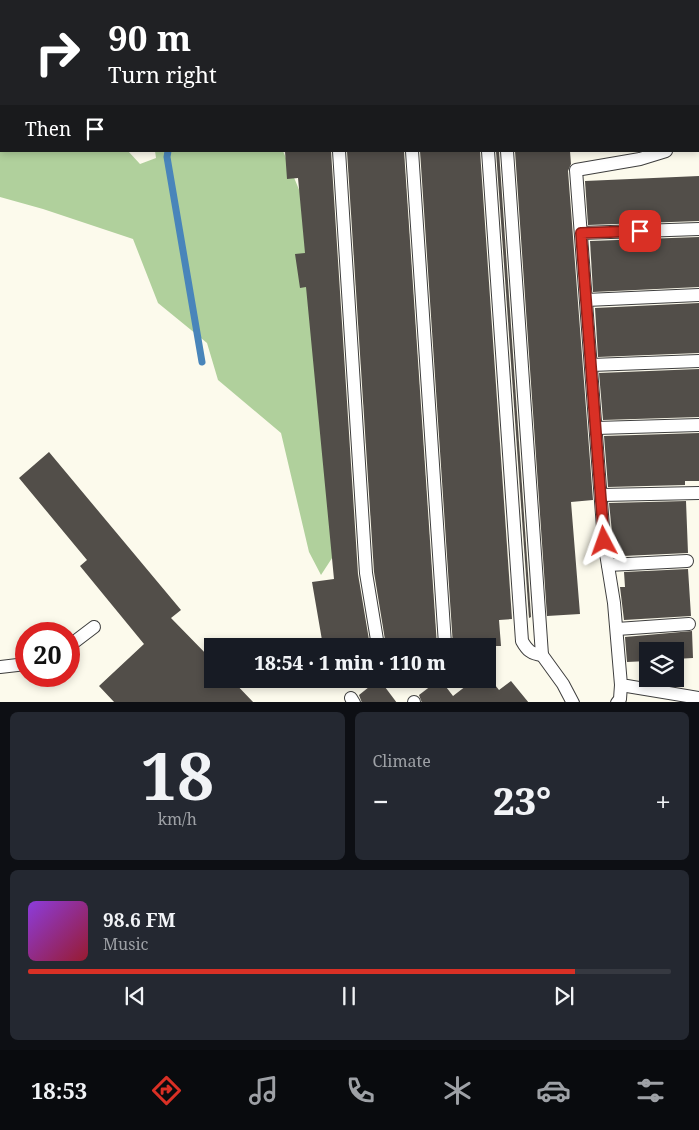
<!DOCTYPE html>
<html lang="en">
<head>
<meta charset="utf-8">
<style>
	body { margin:0; font-family:"Noto Serif",serif; background:#242831; color:#f1f3f6; height:100vh; display:flex; flex-direction:column; font-size:19px; white-space:nowrap }
	* { box-sizing:border-box; margin:0 }
	p { font-size:16px; color:#9ea1a6 }
	.icon { flex:none; width:28px; height:28px; fill:none; stroke:currentColor; stroke-width:2; stroke-linecap:round; stroke-linejoin:round }
	.map { position:relative; height:702px; overflow:hidden }
	.sheet { display:flex; flex-direction:column; gap:10px; padding:10px; background:#0d0f14; flex:1 }
	.sheet>* { flex:none }
	.guide { position:absolute; left:0px; top:0px; width:700px; height:152px; box-shadow:0 2px 8px #0003; background:#202124; color:#fff; overflow:hidden }
	.tools { position:absolute; left:639px; top:642px; display:grid; gap:10px }
	.tools a { display:grid; place-items:center; width:45px; height:45px; border-radius:0px; background:#171b24; box-shadow:0 2px 8px #0003; font-size:25px }
	.speed { position:absolute; left:15px; top:622px; display:flex; gap:10px; font-size:25px; font-weight:700; text-align:center }
	.speed>* { display:grid; place-content:center; width:65px; height:65px; border-radius:50%; background:#171b24; box-shadow:0 2px 8px #0003; line-height:1 }
	.speed .limit { border:8px solid #d22; background:#fff; color:#111 }
	.pin { position:absolute; display:grid; place-items:center; width:42px; height:42px; color:#fff; margin:-21px; border-radius:10px; box-shadow:0 2px 8px #0006 }
	.me { position:absolute; width:55px; margin:-28px; rotate:356deg; stroke-linejoin:round; filter:drop-shadow(0 0 4px #0008) }
	.turn { display:flex; align-items:center; gap:18px; height:105px; padding:0 25px; font-size:22px }
	.turn .icon { width:65px; height:65px; stroke-width:2.5 }
	.turn b { display:block; font-size:35px; line-height:42px }
	.then { display:flex; align-items:center; height:48px; padding:0 25px; background:#0003; gap:10px; font-size:19px }
	.big { font-size:38px; font-weight:800; line-height:1.1 }
	.sheet .card { flex:1; display:flex; flex-direction:column; justify-content:center; gap:8px; min-width:0; padding:0 18px; border-radius:8px; background:#242831 }
	.sheet .dial { align-items:center; gap:0 }
	.dial b { font-size:65px; line-height:1 }
	.song { display:flex; align-items:center; gap:15px }
	.cover { width:60px; height:60px; border-radius:8px; background:linear-gradient(135deg,hsl(270 70% 55%),hsl(350 70% 35%)) }
	.played { height:5px; border-radius:2px; background:linear-gradient(90deg,#d93025 85%,#363941 85%) }
	.keys { display:flex; justify-content:space-around; direction:ltr }
	.heat { display:flex; justify-content:space-between; align-items:center; font-size:28px; direction:ltr }
	.sheet .tiles { flex:1; display:grid; gap:10px; grid-template-columns:1fr 1fr }
	.card:last-child { grid-column:span 2 }
	.trip { position:absolute; left:204px; top:638px; width:292px; height:50px; border-radius:0px; background:#171b24; box-shadow:0 2px 8px #0003; font-weight:800; line-height:50px; text-align:center }
	.dock { display:flex; height:80px; justify-content:space-around; align-items:center; background:#090b0e; color:#9ea1a6 }
	.dock .icon { width:35px; height:35px }
	.dock .active { color:#d93025 }
	.dock b { font-size:22px; color:#f1f3f6 }
	.map>svg:first-child { display:block }
	.forest { fill:#b0d09c }
	.lines { fill:none; stroke-linecap:round; stroke-linejoin:round }
	.stream { stroke:#4985ba; stroke-width:7 }
	.building { fill:#524e49 }
	.service-casing { stroke:#3e3e3e; stroke-width:14 }
	.service { stroke:#fff; stroke-width:12 }
	.route-casing { stroke:#8d1f18; stroke-width:12 }
	.route { stroke:#d93025; stroke-width:9 }
</style>
</head>
<body>
<div class="map">
<svg width="699" height="703" viewBox="0 0 699 703">
	<rect width="100%" height="100%" fill="#fcfaec"/>
	<g class="forest">
		<polygon points="73,0 306,0 306,1"/>
		<polygon points="0,106 1,151 128,151 140,164 156,158 155,151 283,151 300,192 334,555 321,575 309,552 281,433 218,380 207,343 158,303 133,239 43,209 0,197"/>
	</g>
	<g class="lines">
		<g class="stream">
			<polyline points="193,1 193,0"/>
			<polyline points="168,151 167,157 202,362"/>
		</g>
	</g>
	<g class="building">
		<polygon points="285,151 331,151 358,574 370,646 323,646 312,582 334,579 306,287 300,288 295,254 305,253 298,178 287,179"/>
		<polygon points="347,151 404,151 437,646 386,646 374,572"/>
		<polygon points="420,151 480,151 512,619 499,620 501,646 453,646"/>
		<polygon points="496,151 499,151 531,617 529,618"/>
		<polygon points="515,151 570,151 571,164 568,171 593,500 571,502 580,614 547,616"/>
		<polygon points="699,176 699,221 588,225 585,181"/>
		<polygon points="699,237 699,287 593,292 590,241"/>
		<polygon points="699,303 699,353 598,357 595,308"/>
		<polygon points="699,369 699,417 603,420 599,373"/>
		<polygon points="699,433 699,481 685,481 685,485 608,487 604,436"/>
		<polygon points="49,452 181,610 171,618 212,660 212,679 231,679 254,703 115,703 99,686 144,644 80,566 87,560 19,478"/>
		<polygon points="686,501 688,553 623,556 623,551 614,551 609,503"/>
		<polygon points="688,569 691,616 624,620 620,587 625,587 624,572"/>
		<polygon points="692,631 693,658 675,659 675,651 648,651 648,661 627,662 625,637"/>
		<polygon points="488,676 499,690 511,681 529,703 422,703 419,695 440,679 453,696 475,679 488,679"/>
		<polygon points="379,679 397,703 362,703 359,695"/>
	</g>
	<g class="lines">
		<g class="service-casing">
			<g id="service">
				<polyline points="335,0 335,1"/>
				<polyline points="407,0 407,1"/>
				<polyline points="0,15 1,15"/>
				<polyline points="0,89 1,89"/>
				<polyline points="339,151 366,573 378,646"/>
				<polyline points="412,151 445,644"/>
				<path d="M 488,151 L 522,641 C 527,650 531,654 542,655 L 507,151"/>
				<polyline points="666,151 640,159 576,170 604,541 614,603 621,685 699,698"/>
				<polyline points="581,233 699,229"/>
				<polyline points="586,300 699,295"/>
				<polyline points="591,365 699,361"/>
				<polyline points="596,428 699,425"/>
				<polyline points="601,495 699,493"/>
				<polyline points="608,565 687,561"/>
				<polyline points="617,629 689,624"/>
				<polyline points="69,646 94,627"/>
				<polyline points="542,655 563,684 573,703"/>
				<polyline points="0,667 26,664"/>
				<polyline points="351,698 354,703"/>
				<polyline points="414,702 414,703"/>
				<polyline points="617,703 620,699 621,685"/>
			</g>
		</g>
		<use href="#service" class="service"/>
	</g>
	<g class="lines">
		<g class="route-casing">
			<polyline id="route" points="604,541 581,233 640,231"/>
		</g>
		<use href="#route" class="route"/>
	</g>
</svg>
<div class="tools">
<a><svg class="icon" aria-label="layers" viewBox="0 0 24 24"><path d="M12 4l9 5-9 5-9-5zM3 14l9 5 9-5"/></svg></a>
</div>
<div class="speed"><div class="limit">20</div></div>
<div class="pin" style="left:640px;top:231px;background:#d93025"><svg class="icon" aria-label="arrive" viewBox="0 0 24 24"><path d="M6 21V4h12l-3 4 3 4H6"/></svg></div>
<svg class="me" style="left:604px;top:541px" viewBox="-20 -20 40 40"><path d="M0-17L14 15 0 8-14 15z" fill="#d93025" stroke="#fff" stroke-width="4"/></svg>
<div class="trip">18:54 · 1 min · 110 m</div>
<div class="guide">
<div class="turn"><svg class="icon" aria-label="right" viewBox="0 0 24 24"><path d="M7 20v-9h11M14 6l5 5-5 5"/></svg><div><b>90 m</b>Turn right</div></div>
<div class="then">Then<svg class="icon" aria-label="arrive" viewBox="0 0 24 24"><path d="M6 21V4h12l-3 4 3 4H6"/></svg></div>
</div>
</div>
<section class="sheet">
<div class="tiles">
<div class="card dial"><b>18</b><p>km/h</p></div>
<div class="card"><p>Climate</p>
<div class="heat"><a>−</a><b class="big">23°</b><a>+</a></div>
</div>
<div class="card">
<div class="song"><i class="cover"></i><div><b>98.6 FM</b><p>Music</p></div></div>
<div class="played"></div>
<div class="keys"><svg class="icon" aria-label="previous" viewBox="0 0 24 24"><path d="M18 5L8 12l10 7zM5 5v14"/></svg><svg class="icon" aria-label="pause" viewBox="0 0 24 24"><path d="M8 5v14M16 5v14"/></svg><svg class="icon" aria-label="next" viewBox="0 0 24 24"><path d="M6 5l10 7-10 7zM19 5v14"/></svg></div>
</div>
</div>
</section>
<nav class="dock">
<b>18:53</b>
<svg class="icon active" aria-label="directions" viewBox="0 0 24 24"><path d="M12 3l9 9-9 9-9-9zM9 14v-3h6M13 9l2 2-2 2"/></svg>
<svg class="icon" aria-label="music" viewBox="0 0 24 24"><path d="M9 18V5l10-2v13"/><circle cx="6" cy="18" r="3"/><circle cx="16" cy="16" r="3"/></svg>
<svg class="icon" aria-label="phone" viewBox="0 0 24 24"><path d="M5 4h4l2 5-3 2q2 4 5 5l2-3 5 2v4C11 20 4 13 5 4z"/></svg>
<svg class="icon" aria-label="climate" viewBox="0 0 24 24"><path d="M12 3v18M4 7l16 10M4 17L20 7"/></svg>
<svg class="icon" aria-label="car" viewBox="0 0 24 24"><path d="M5 17H2v-5l4-1 3-4h7l3 4 3 1v5h-3M9 17h6M6 11h13"/><circle cx="7" cy="17" r="2"/><circle cx="17" cy="17" r="2"/></svg>
<svg class="icon" aria-label="filters" viewBox="0 0 24 24"><path d="M4 7h16M4 17h16"/><circle cx="9" cy="7" r="2"/><circle cx="15" cy="17" r="2"/></svg>
</nav>
</body>
</html>
